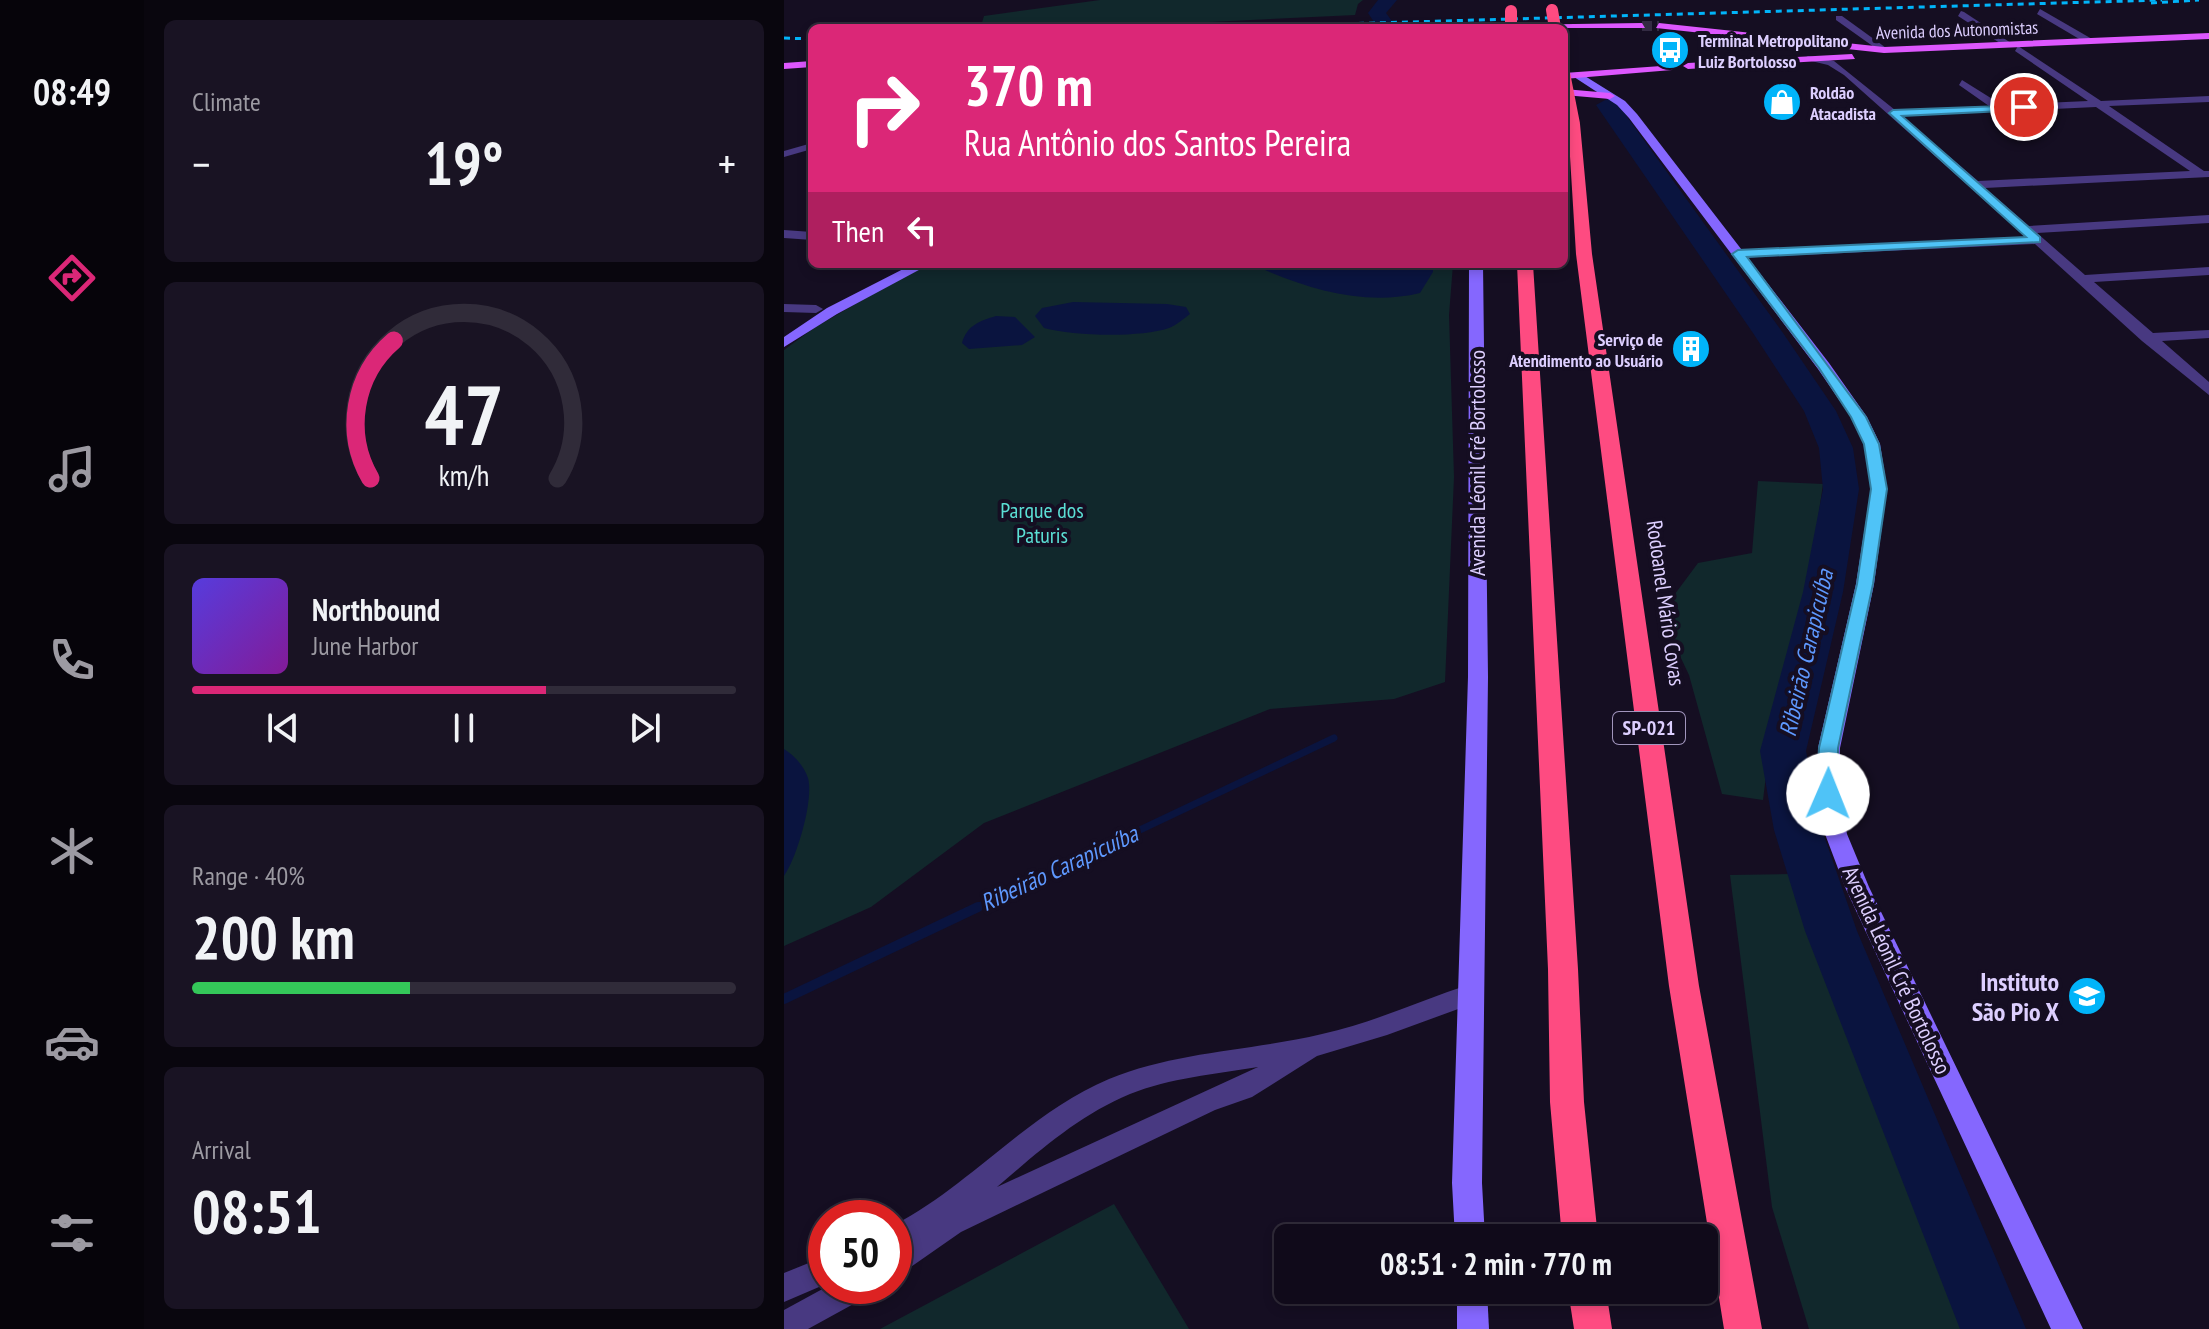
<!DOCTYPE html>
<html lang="en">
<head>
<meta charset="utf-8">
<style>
	body { margin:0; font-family:"PT Sans Narrow",sans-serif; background:#191323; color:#f1f3f6; height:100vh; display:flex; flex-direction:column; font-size:30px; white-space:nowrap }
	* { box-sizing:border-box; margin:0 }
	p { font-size:26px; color:#9c9aa2 }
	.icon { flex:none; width:44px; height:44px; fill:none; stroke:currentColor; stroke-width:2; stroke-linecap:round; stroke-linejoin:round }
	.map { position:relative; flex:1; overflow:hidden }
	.side { display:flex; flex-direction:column; gap:20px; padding:20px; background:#09060e; width:640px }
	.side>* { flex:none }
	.banner { position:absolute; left:24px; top:24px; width:760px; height:244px; border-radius:12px; box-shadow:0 4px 12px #0003,0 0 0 2px #302b39; background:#db2777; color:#fff; overflow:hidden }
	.speed { position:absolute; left:24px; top:1200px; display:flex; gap:16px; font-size:40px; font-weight:700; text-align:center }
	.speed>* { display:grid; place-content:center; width:104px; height:104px; border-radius:50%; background:#100a1a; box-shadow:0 4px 12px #0003,0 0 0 2px #302b39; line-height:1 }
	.speed .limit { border:12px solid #d22; background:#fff; color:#111 }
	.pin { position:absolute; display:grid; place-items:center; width:68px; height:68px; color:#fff; margin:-34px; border:4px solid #fff; border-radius:50%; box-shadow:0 2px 8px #0007 }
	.me { position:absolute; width:88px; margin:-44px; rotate:1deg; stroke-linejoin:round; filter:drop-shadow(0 0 6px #0008) }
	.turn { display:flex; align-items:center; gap:28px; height:168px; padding:0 24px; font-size:36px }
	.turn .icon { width:104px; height:104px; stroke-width:2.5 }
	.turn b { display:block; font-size:56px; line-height:68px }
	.then { display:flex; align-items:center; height:76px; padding:0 24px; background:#0003; gap:16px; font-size:30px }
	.big { font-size:60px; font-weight:600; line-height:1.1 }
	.side .widget { flex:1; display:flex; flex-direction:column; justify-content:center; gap:12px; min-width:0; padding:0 28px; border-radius:12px; background:#191323 }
	.side .dial { align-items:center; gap:0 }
	.dial svg { height:208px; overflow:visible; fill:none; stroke:#302b39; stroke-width:7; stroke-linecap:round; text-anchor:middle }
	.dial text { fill:#f1f3f6; stroke:none }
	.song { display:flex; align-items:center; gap:24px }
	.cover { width:96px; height:96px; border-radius:12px; background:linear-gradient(135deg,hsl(250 70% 55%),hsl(290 70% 35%)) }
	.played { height:8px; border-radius:4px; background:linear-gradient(90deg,#db2777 65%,#302b39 65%) }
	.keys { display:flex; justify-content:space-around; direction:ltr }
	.heat { display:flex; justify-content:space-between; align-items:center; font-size:44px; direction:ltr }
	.charge { height:12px; border-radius:6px; background:linear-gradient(90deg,#34c759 40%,#302b39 0) }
	.trip { position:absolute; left:490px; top:1224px; width:444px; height:80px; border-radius:12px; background:#100a1a; box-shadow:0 4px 12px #0003,0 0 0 2px #302b39; font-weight:600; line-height:80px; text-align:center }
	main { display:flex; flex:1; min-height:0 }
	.tabs { display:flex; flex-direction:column; width:144px; justify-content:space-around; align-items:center; background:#06040a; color:#9c9aa2 }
	.tabs .icon { width:56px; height:56px }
	.tabs .active { color:#db2777 }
	.tabs b { font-size:36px; color:#f1f3f6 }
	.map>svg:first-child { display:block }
	.green { fill:#11282c }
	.water { fill:#0a143f }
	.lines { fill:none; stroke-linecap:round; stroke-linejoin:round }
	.stream-far1 { stroke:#0a143f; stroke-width:7 }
	.stream { stroke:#0a143f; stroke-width:10 }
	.river { fill:#0a143f; fill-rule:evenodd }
	.primary-tunnel { stroke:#332b43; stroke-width:10; stroke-dasharray:10 5; stroke-linecap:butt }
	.minor { fill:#483981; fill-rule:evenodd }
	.secondary { fill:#8567fe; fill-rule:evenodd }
	.primary { fill:#dd57fe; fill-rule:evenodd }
	.motorway { fill:#fe4b81; fill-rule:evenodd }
	.rail { stroke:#01b4f9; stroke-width:3; stroke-dasharray:6 5; stroke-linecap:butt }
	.motorway-bridge { stroke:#fe4b81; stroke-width:12 }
	.route { fill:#4fc3f7; stroke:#337fa1; stroke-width:2 }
	.labels { text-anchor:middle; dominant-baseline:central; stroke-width:8; stroke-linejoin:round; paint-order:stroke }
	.far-street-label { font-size:18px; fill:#ddcfff; stroke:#150e22 }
	.far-poi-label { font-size:18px; font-weight:bold; fill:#ddcfff; stroke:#150e22; text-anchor:start }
	.shield { fill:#150e22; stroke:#a195bd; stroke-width:2 }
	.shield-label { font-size:20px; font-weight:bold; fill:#ddcfff }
	.street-label { font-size:22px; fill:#ddcfff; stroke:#150e22 }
	.park-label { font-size:22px; fill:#5bdfd5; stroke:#150e22 }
	.water-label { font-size:24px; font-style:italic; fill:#5e98fe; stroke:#150e22 }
	.near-poi-label { font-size:26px; font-weight:bold; fill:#ddcfff; stroke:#150e22; text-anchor:end }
</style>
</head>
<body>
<main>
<nav class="tabs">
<b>08:49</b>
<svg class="icon active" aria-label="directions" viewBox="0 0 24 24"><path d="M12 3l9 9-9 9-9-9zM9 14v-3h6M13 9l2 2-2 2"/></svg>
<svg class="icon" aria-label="music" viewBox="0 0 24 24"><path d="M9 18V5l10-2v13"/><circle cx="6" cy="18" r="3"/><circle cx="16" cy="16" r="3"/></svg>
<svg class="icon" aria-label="phone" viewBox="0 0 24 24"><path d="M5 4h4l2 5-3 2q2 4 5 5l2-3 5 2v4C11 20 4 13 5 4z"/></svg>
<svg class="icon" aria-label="climate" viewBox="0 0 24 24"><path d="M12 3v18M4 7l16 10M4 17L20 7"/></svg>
<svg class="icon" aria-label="car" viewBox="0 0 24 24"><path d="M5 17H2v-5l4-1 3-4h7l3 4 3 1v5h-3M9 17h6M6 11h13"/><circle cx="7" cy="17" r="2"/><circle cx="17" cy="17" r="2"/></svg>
<svg class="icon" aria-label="filters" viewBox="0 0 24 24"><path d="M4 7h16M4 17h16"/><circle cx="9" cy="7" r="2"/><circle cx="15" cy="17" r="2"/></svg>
</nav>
<section class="side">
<div class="widget"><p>Climate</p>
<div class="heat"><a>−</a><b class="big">19°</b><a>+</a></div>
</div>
<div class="widget dial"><svg viewBox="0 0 100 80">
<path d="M14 69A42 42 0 1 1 86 69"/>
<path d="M14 69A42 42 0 0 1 23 16" stroke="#db2777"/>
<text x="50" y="56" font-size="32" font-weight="700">47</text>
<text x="50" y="72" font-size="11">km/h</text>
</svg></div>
<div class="widget">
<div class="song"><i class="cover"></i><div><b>Northbound</b><p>June Harbor</p></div></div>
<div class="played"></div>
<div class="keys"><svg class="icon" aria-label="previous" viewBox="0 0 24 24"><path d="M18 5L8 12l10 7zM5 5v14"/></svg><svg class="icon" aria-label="pause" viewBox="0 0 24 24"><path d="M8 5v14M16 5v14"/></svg><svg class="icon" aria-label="next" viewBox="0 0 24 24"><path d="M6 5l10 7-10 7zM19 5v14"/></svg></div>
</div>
<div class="widget"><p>Range · 40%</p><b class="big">200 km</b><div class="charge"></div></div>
<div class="widget"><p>Arrival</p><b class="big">08:51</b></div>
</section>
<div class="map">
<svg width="1425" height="1329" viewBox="0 0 1425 1329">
	<rect width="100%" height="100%" fill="#150e22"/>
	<g class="green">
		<polygon points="316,0 579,0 574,4 571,15 300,28 273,28 268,23 197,26 200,16"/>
		<polygon points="141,264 669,264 665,315 670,477 661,682 610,699 486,709 200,823 87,907 0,946 0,350 30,328"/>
		<polygon points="974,481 1039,484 1016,641 990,710 979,800 938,794 905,675 887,637 888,598 914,563 968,553"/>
		<polygon points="1005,874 1136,1184 1190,1329 1025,1329 988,1207 946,875"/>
		<polygon points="330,1204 405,1329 96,1329"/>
	</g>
	<g class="water">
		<path d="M 467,264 L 649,264 L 649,272 L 636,293 C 579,307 520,288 467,264 Z"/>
		<path d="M 289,302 L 383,304 L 402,307 L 406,314 C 399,319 393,325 385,328 C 356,338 289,336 260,328 L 251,316 L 258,308 Z"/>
		<path d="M 212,316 L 231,317 L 251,337 L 238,345 L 185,349 L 178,343 C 183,325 196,321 212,316 Z"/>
		<path d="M 0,749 C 10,755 20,766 24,778 C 30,800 13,857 0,876 Z"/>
	</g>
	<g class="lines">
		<polyline class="stream-far1" points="189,909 550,738"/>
		<polyline class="stream" points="0,999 194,907"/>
		<g class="river">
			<polygon points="594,0 613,0 602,13 613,28 594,28 584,13"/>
			<polygon points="823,99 831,100 999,333 1052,411 1069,448 1075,489 1059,592 1022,751 1038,830 1073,931 1242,1329 1176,1329 1021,931 990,830 976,751 1019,592 1039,489 1035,448 1020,411 969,333 812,105"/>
		</g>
		<polyline class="primary-tunnel" points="858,26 875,26"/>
		<g class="minor">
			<polygon points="1256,9 1308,39 1310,41 1302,43 1253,14"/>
			<polygon points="1177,11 1180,12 1230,45 1222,47 1174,16"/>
			<polygon points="1052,16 1058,16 1105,50 1097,52 1052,20"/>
			<path d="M 1234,46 L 1317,101 L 1425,96 L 1425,102 L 1325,106 L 1420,171 L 1425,171 L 1425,177 L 1201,188 L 1245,226 L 1425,215 L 1425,223 L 1253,233 L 1301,275 L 1425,267 L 1425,275 L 1310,282 L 1369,333 L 1425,330 L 1425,338 L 1378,341 L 1425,382 L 1425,395 L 1358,341 L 1251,244 L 954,258 L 948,254 L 954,250 L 1242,237 L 1060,75 L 1044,65 L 1019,59 L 1024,56 L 1050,61 L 1111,110 L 1205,106 L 1175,85 L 1178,80 L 1218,105 L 1304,101 L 1231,51 ZM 1312,107 L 1406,171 L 1194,181 L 1118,116 Z"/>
			<polygon points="28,143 28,149 0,157 0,151"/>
			<polygon points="0,230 28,232 28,240 0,238"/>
			<polygon points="0,304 32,305 39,309 32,313 0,312"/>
			<path d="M 687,984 L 696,987 L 700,994 L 696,1001 L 603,1035 L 533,1056 L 468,1097 L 431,1110 L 177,1232 L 121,1271 L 110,1275 L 110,1225 C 187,1185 244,1113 325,1079 C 393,1051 467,1051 538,1034 C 589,1023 637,1000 687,984 ZM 474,1067 L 213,1187 C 254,1152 295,1115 346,1094 C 386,1078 431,1074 474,1067 Z"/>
			<polygon points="42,1256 42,1284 0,1302 0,1273"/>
			<polygon points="44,1286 88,1286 84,1296 24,1329 0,1329 0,1310"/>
		</g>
		<g class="secondary">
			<polygon points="790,73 796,73 841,101 853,114 1045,363 1083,417 1096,444 1103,489 1090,584 1056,748 1055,794 1063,834 1085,887 1299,1329 1267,1329 1061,887 1041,834 1033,794 1034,748 1072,584 1087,489 1080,444 1067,417 1034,369 845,118 833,105 790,77"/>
			<polygon points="129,264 146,264 53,314 0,347 0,337 43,308"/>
			<polygon points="685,264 699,264 704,677 698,1183 701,1238 671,1238 668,1183 684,677"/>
			<polygon points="673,1290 703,1290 705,1329 673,1329"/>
		</g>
		<g class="primary">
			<polygon points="858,23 861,28 719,28 723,25"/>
			<polygon points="875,23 1100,47 1425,33 1425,39 1100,53 872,28"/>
			<polygon points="1068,54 1071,59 904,69 899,66 904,63"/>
			<polygon points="28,61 28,67 0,69 0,63"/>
			<polygon points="891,65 888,70 780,79 780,73"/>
			<polygon points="780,89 826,93 831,96 826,99 780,95"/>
		</g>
		<g class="motorway">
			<polygon points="790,120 796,124 808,254 915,986 978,1329 940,1329 885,986 792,254 784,124"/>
			<polygon points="733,264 749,264 794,969 800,1102 814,1238 778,1238 766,1102 764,969"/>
			<polygon points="784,1290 822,1290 828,1329 790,1329"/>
		</g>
		<g class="rail">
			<polyline points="1367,3 1415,0"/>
			<polyline points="370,28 431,25"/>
			<polyline points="420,28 1378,0"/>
			<polyline points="0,38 28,39"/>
		</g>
		<g class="motorway-bridge">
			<polyline points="768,10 771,28"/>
			<polyline points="727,11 727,28"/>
			<polyline points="780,73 790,124"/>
		</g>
	</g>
	<polygon class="route" points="1244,105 1240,110 1118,116 1256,237 1256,242 963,257 1082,417 1095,444 1103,489 1089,584 1054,748 1054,794 1044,801 1036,799 1033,794 1035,748 1073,584 1087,489 1080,444 1067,417 1035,368 948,254 954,250 1242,237 1105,113 1109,110"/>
	<defs>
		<g id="bus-disc" transform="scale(2)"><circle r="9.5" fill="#01b4f9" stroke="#150e22"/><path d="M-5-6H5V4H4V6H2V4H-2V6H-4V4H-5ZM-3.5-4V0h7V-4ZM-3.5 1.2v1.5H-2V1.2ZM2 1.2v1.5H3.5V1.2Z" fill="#fff"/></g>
		<g id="shop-disc" transform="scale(2)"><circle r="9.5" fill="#01b4f9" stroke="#150e22"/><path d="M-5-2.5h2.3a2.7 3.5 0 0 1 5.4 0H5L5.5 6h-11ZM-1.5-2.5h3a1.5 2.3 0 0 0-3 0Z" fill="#fff"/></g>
		<g id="building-disc" transform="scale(2)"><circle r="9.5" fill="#01b4f9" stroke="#150e22"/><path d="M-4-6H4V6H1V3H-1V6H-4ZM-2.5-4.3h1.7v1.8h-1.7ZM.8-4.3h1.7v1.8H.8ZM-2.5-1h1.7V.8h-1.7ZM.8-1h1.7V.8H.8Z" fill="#fff"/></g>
		<g id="university-disc" transform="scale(2)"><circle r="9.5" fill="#01b4f9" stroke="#150e22"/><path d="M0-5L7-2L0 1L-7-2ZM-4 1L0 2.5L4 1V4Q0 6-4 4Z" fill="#fff"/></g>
	</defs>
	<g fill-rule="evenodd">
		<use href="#bus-disc" x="886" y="50"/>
		<use href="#shop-disc" x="998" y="102"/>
		<use href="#building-disc" x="907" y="349"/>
		<use href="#university-disc" x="1303" y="996"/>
	</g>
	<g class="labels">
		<g class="far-street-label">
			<text transform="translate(1173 30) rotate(-2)">Avenida dos Autonomistas</text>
		</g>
		<g class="far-poi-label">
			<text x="914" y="40">Terminal Metropolitano<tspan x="914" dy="21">Luiz Bortolosso</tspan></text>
			<text x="1026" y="92">Roldão<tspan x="1026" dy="21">Atacadista</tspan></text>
			<text x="879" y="339" text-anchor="end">Serviço de<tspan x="879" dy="21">Atendimento ao Usuário</tspan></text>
		</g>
		<rect class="shield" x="829" y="712" width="72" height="32" rx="6"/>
		<g class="shield-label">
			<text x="865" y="728">SP-021</text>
		</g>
		<g class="street-label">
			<text transform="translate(693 463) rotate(-90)">Avenida Léonil Cré Bortolosso</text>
			<text transform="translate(882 603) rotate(82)">Rodoanel Mário Covas</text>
			<text transform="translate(1113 970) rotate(65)">Avenida Léonil Cré Bortolosso</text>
		</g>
		<g class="park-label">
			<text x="258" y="510">Parque dos<tspan x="258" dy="25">Paturis</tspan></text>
		</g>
		<g class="water-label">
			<text transform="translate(1022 653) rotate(-77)">Ribeirão Carapicuíba</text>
			<text transform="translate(275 868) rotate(-25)">Ribeirão Carapicuíba</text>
		</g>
		<g class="near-poi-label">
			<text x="1275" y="981">Instituto<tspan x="1275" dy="30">São Pio X</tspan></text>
		</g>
	</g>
</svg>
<div class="speed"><div class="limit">50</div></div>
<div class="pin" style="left:1240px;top:107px;background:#d93025"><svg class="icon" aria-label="arrive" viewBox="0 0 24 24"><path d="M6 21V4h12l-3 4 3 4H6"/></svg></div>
<svg class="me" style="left:1044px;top:794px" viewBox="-20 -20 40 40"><circle r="19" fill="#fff"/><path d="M0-13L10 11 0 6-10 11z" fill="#4fc3f7"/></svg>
<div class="trip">08:51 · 2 min · 770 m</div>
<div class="banner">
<div class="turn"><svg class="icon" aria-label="right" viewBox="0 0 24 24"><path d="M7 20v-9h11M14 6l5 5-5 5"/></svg><div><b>370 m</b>Rua Antônio dos Santos Pereira</div></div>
<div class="then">Then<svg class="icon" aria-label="left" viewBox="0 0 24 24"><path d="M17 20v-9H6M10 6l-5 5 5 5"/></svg></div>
</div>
</div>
</main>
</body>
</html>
